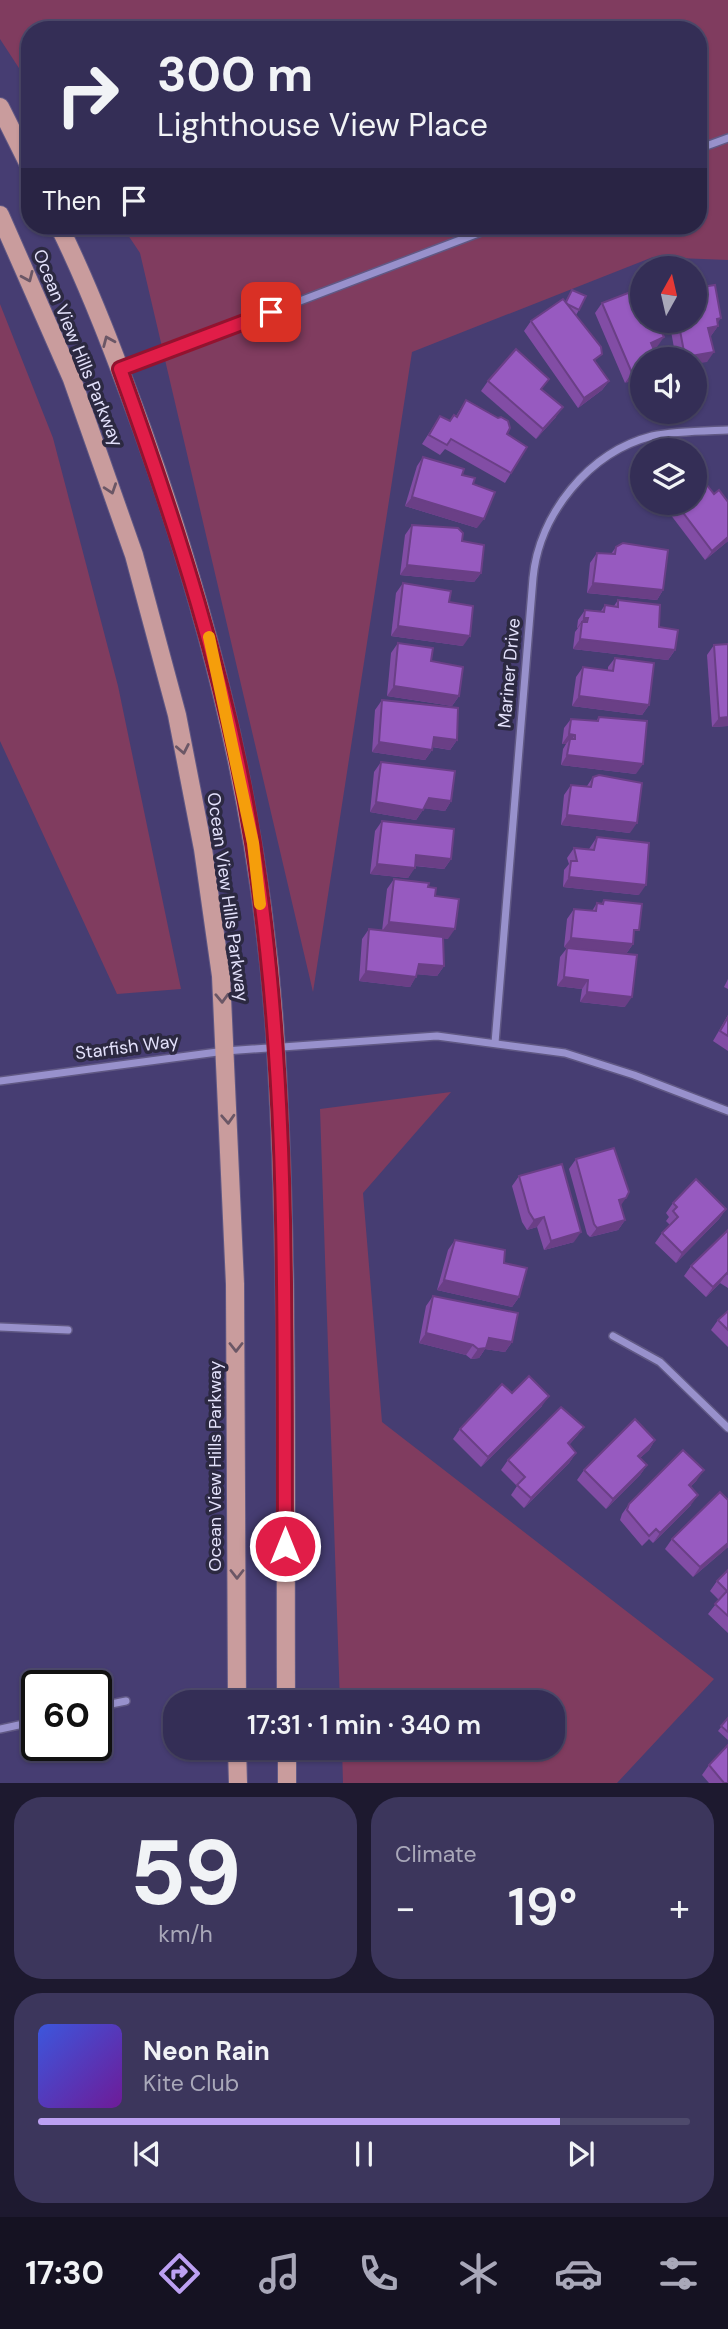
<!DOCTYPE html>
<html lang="en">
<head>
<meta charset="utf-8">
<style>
	body { margin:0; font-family:"DM Sans",sans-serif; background:#3c365c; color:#f1f3f6; height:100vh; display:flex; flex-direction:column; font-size:26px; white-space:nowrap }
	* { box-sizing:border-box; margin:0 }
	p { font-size:23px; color:#a9a8b9 }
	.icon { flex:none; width:38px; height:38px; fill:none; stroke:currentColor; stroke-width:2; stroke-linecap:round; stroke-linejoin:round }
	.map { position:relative; height:1783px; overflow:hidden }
	.sheet { display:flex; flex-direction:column; gap:14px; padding:14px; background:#1d192f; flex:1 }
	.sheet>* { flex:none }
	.guide { position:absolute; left:21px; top:21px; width:686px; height:214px; border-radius:28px; box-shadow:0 2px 5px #0004,0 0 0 2px #4e4a6c; background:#342e56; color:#f1f3f6; overflow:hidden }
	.needle { width:46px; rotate:8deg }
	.fabs { position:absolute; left:630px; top:256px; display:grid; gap:14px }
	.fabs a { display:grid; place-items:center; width:77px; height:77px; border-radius:50%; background:#342e56; box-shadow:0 2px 5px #0004,0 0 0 2px #4e4a6c; font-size:35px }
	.speed { position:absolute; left:21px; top:1670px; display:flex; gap:14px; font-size:35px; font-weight:700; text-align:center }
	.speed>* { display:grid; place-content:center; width:91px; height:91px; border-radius:50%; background:#342e56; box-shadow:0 2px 5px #0004,0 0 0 2px #4e4a6c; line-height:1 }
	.speed .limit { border:4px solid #111; border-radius:10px; background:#fff; color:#111 }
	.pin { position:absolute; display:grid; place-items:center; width:60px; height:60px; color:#fff; margin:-30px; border-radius:14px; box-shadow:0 4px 10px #0006 }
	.me { position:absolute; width:77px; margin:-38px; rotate:0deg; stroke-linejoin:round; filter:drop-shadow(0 0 5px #0008) }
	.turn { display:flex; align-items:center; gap:24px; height:147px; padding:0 21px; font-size:32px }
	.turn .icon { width:91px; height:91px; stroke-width:2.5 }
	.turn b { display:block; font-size:49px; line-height:60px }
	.then { display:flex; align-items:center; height:66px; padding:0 21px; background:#0003; gap:14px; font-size:26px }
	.big { font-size:52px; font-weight:600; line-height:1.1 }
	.sheet .card { flex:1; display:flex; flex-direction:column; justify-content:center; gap:10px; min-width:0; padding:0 24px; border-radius:28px; background:#3c365c }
	.sheet .dial { align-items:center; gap:0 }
	.dial b { font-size:91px; line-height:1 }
	.song { display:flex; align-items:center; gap:21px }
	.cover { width:84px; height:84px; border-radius:10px; background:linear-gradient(135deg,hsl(230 70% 55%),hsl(280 70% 35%)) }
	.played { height:7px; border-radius:4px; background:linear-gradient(90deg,#bca0f2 80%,#4e4a6c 80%) }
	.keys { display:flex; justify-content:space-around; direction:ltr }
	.heat { display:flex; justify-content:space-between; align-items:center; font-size:38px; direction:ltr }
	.sheet .tiles { flex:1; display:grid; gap:14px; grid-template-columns:1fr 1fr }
	.card:last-child { grid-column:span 2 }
	.trip { position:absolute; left:163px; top:1690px; width:402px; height:70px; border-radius:28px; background:#342e56; box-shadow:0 2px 5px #0004,0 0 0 2px #4e4a6c; font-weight:600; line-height:70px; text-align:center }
	.tabs { display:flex; height:112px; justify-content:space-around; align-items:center; background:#151222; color:#a9a8b9 }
	.tabs .icon { width:49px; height:49px }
	.tabs .current { color:#bca0f2 }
	.tabs b { font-size:32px; color:#f1f3f6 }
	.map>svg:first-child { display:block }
	.green { fill:#803c5f }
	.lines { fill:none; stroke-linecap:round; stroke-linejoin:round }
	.minor-casing { stroke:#605884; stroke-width:10 }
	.primary-casing { stroke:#605884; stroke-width:20 }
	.minor { stroke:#9891cc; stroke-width:7 }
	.primary { stroke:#c99c9d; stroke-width:18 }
	.wall { fill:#824da5 }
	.shaded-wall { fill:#6a3f86 }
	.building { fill:#975ac0; stroke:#6a3f86; stroke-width:2 }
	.oneway { stroke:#6b5766 }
	.route-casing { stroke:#92132f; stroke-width:18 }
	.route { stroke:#e11d48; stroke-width:12 }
	.slow { stroke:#f59e0b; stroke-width:12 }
	.labels { text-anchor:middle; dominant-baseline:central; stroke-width:7; stroke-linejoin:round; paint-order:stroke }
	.street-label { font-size:18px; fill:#e4e2fc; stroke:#2c2941 }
</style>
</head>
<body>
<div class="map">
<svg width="728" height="1783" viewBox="0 0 728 1783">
	<rect width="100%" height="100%" fill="#463d72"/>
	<g class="green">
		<polygon points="0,0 728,0 728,260 653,257 412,352 313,992 140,253 122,226 698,226 698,30 30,30 30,85 0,39"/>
		<polygon points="0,304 53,438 118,686 181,989 117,994 0,741"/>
		<polygon points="451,1092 363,1193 382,1422 714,1679 617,1783 343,1783 342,1748 553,1748 553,1703 340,1703 320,1109"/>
	</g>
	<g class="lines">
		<g class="minor-casing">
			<g id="minor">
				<polyline points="698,149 728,138"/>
				<polyline points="121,369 497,226"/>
				<path d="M 495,1043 L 533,578 C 539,514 589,452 652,436 C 676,431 704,431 728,430"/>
				<polyline points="0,1081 225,1051 437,1036 565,1053 634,1075 728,1111"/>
				<polyline points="0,1327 68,1330"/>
				<polyline points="613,1336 660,1362 728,1428"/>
				<polyline points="96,1707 126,1701"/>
				<polyline points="0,1729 37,1721"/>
			</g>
		</g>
		<g class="primary-casing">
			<g id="primary">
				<polyline points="0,107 30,167"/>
				<polyline points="0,215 72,379 134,555 177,715 203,849 221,976 235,1284 237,1703"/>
				<path d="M 59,226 C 91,291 117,361 142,429 C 214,629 264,838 276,1050 C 289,1267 285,1486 286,1703"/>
				<polyline points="237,1748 238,1783"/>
				<polyline points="287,1748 287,1783"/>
			</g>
		</g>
		<use href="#minor" class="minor"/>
		<use href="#primary" class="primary"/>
	</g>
	<g class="wall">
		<polygon points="572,290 579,310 576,315 596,362 609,381 602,390 578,408 524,331 531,321 565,302"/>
		<polygon points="602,303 657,347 653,348 625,383 595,313"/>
		<polygon points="669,320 695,320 718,323 718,326 710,337 707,362 695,359 676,359"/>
		<polygon points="488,381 542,389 556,417 536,439 481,391"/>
		<polygon points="466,400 507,434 511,473 505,483 445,449 440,455 422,444 440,416 450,421 456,416"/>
		<polygon points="423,457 462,475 473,484 477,528 405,506 417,466"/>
		<polygon points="661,502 695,502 728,541 705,560"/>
		<polygon points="412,525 462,541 481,573 474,582 400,575 405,535"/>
		<polygon points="616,547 663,590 657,600 587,593 590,563 597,553 611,554"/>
		<polygon points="403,583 449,602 463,646 391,636 396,593"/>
		<polygon points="618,600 659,627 675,650 668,660 573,649 575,632 578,628 577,628 578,620 585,610 601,611 605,605 614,606"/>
		<polygon points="398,643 431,661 459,696 452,706 387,696 391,653"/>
		<polygon points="714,645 728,726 712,727 707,655"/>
		<polygon points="615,658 649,705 642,715 572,706 576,677 583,667 608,670 608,667"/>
		<polygon points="382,700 457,740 450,750 432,747 432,750 425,760 372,752 375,710"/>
		<polygon points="599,717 636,774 561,765 563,749 566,744 562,744 564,728 571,719 596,721"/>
		<polygon points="381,762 451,801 445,811 424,808 416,820 370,812 374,772"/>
		<polygon points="593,777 630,833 561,825 564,795 571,785 587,786"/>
		<polygon points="382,821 451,859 444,869 415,866 408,878 370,874 375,831"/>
		<polygon points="597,837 639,895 563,887 564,870 569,864 567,858 574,848 589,849"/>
		<polygon points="394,879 428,887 435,896 448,939 443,938 444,966 437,976 417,974 410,987 359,981 362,939 369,929 382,931 387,889"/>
		<polygon points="604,900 633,938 633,944 626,954 625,1007 580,1002 582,989 557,986 560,957 567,948 564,947 567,919 574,909 592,911 597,903 601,904"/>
		<polygon points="728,979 728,989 724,987"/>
		<polygon points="728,1015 728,1051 713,1041"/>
		<polygon points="576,1159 621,1206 625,1220 618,1230 590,1237 587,1234 569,1169"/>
		<polygon points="519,1176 574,1242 544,1250 537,1227 527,1230 522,1222 512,1186"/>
		<polygon points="673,1203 726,1209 719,1219 676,1263 655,1243 662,1233 670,1225 666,1221 669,1217 666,1213"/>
		<polygon points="728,1230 728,1288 720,1283 706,1297 684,1276 691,1266"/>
		<polygon points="455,1240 504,1263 519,1297 512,1307 437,1290 448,1250"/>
		<polygon points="433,1296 512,1342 505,1352 485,1349 479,1358 471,1359 466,1355 419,1343 426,1306"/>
		<polygon points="728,1311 728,1347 711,1330 718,1320"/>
		<polygon points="512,1393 542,1406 481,1467 453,1439 460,1429"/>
		<polygon points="584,1427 577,1436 569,1445 576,1453 569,1463 524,1508 511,1495 517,1486 501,1470 508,1460"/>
		<polygon points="655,1440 649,1450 640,1458 647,1465 640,1475 606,1509 577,1480 584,1470"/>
		<polygon points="697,1480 690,1487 691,1505 653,1543 649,1539 642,1546 620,1520 622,1514 629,1504"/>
		<polygon points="728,1500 728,1547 693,1577 665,1549 672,1539"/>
		<polygon points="728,1570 728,1633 708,1614 719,1600 710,1591 717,1581"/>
		<polygon points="728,1718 728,1740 718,1731"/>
		<polygon points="709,1765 728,1783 709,1783 702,1775"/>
	</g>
	<g class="shaded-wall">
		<polygon points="721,318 715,327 718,326 711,336 701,338 717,319"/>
		<polygon points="664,337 657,347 644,353 651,343"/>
		<polygon points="714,352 707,362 695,364 695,359 684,359 685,357"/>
		<polygon points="642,370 642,378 625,383 632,373"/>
		<polygon points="609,381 602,390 578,408 584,398"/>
		<polygon points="563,407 556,417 536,439 543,429"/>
		<polygon points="412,497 484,519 477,528 405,506"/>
		<polygon points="728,537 728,541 705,560 712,551"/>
		<polygon points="407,565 481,573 474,582 400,575"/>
		<polygon points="593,583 663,590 657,600 587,593"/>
		<polygon points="584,618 588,618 581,628 582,622 578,628 577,628"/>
		<polygon points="398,626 470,636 463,646 391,636"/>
		<polygon points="580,639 675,650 668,660 573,649"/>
		<polygon points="394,686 459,696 452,706 387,696"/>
		<polygon points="579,696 649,705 642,715 572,706"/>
		<polygon points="728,717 728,726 712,727 719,718"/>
		<polygon points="569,734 575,735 569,743 570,739 566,744 562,744"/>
		<polygon points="434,737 457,740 450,750 428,746"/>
		<polygon points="379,742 432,750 425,760 372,752"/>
		<polygon points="567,755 643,764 636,774 561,765"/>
		<polygon points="429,798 451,801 445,811 422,808"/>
		<polygon points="376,802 423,810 416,820 370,812"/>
		<polygon points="567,815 637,823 630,833 561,825"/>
		<polygon points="416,855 451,859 444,869 409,865"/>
		<polygon points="377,864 415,868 408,878 370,874"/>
		<polygon points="569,877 646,885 639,895 563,887"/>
		<polygon points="389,922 455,929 448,939 382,931"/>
		<polygon points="571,938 633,944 626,954 564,947"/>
		<polygon points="419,964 444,966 437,976 412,974"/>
		<polygon points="366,971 416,977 410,987 359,981"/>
		<polygon points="564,977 588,980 582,989 557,986"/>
		<polygon points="587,992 632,997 625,1007 580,1002"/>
		<polygon points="626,1198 619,1208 619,1200"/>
		<polygon points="726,1209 719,1219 676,1263 682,1253"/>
		<polygon points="544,1217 537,1227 527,1230 534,1220"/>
		<polygon points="625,1220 618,1230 590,1237 597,1228"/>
		<polygon points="581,1232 574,1242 544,1250 551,1241"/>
		<polygon points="727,1273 720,1283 706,1297 713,1287"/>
		<polygon points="444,1280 519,1297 512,1307 437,1290"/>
		<polygon points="426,1333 473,1345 466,1355 419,1343"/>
		<polygon points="489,1338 512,1342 505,1352 485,1349 479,1358 471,1359 478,1349"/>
		<polygon points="549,1396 542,1406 481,1467 488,1457"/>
		<polygon points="584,1427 577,1436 561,1453 568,1443"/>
		<polygon points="655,1440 649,1450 631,1466 638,1456"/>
		<polygon points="576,1453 569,1463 524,1508 531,1498"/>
		<polygon points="647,1465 640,1475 606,1509 613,1499"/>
		<polygon points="704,1470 697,1480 682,1495 689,1485"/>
		<polygon points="698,1495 691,1505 653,1543 660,1533"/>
		<polygon points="728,1543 728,1547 693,1577 700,1567"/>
	</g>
	<g class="building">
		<polygon points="715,285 721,318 717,319 718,326 708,328 714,352 685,357 678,320 695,320 695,288"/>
		<polygon points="641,288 642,320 656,320 664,337 651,343 658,359 642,359 642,370 632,373 602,303"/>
		<polygon points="572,290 586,296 579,310 567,304 566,302"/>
		<polygon points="563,299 601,347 602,354 594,360 609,381 584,398 531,321"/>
		<polygon points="516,349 549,379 541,389 563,407 543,429 488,381"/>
		<polygon points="466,400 498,418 501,417 508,421 510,428 507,434 527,447 511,473 451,439 447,445 429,435 440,416 450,421 454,415 457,417"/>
		<polygon points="423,457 464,469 462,475 475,478 473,484 495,492 484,519 412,497"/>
		<polygon points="695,478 702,487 706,484 714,494 719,490 728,502 728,537 712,551 675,502 695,502"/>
		<polygon points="412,525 458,528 463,533 462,541 484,545 481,573 407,565"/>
		<polygon points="623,543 668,550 663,590 593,583 597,553 615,554 616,547"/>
		<polygon points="403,583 451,591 449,602 473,606 470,636 398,626"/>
		<polygon points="618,600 660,605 659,627 678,630 675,650 580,639 582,622 587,622 588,618 584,618 585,610 604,612 605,605 618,607"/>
		<polygon points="398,643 433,648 431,661 463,667 459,696 394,686"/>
		<polygon points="728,644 728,717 719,718 714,645"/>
		<polygon points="615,658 654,663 649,705 579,696 583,667 613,671"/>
		<polygon points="382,700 458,708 457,740 434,737 432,750 379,742"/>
		<polygon points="599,717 647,721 643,764 567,755 570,739 575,739 575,735 569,734 571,719 598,721"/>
		<polygon points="381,762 455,771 451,801 429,798 423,810 376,802"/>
		<polygon points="599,775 642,783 637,823 567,815 571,785 591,787 593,777"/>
		<polygon points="382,821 454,829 451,859 416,855 415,868 377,864"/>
		<polygon points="597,837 649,843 646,885 569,877 571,861 577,861 574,848 594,850"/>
		<polygon points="394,879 429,883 428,887 436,888 435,896 459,899 455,929 389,922"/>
		<polygon points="604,900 642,904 639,930 634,930 633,944 571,938 574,909 596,911 597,903 603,904"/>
		<polygon points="369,929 443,937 444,966 419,964 416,977 366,971"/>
		<polygon points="567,948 637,955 632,997 587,992 588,980 564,977"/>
		<polygon points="728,1017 728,1036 720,1031"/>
		<polygon points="614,1148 629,1192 626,1198 619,1200 625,1220 597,1228 594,1224 576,1159"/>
		<polygon points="562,1164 581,1232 551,1241 544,1217 534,1220 529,1212 519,1176"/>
		<polygon points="696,1179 726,1209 682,1253 662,1233 678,1217 673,1211 677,1207 673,1203"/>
		<polygon points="728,1230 728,1274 727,1273 713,1287 691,1266"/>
		<polygon points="455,1240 505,1250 504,1263 527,1268 519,1297 444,1280"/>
		<polygon points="433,1296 518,1313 512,1342 489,1338 486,1348 478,1349 473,1345 426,1333"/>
		<polygon points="728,1311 728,1330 718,1320"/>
		<polygon points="529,1376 549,1396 488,1457 460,1429 502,1384 512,1393"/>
		<polygon points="561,1407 584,1427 568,1443 576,1453 531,1498 517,1485 525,1477 508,1460"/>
		<polygon points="635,1419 655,1440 638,1456 647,1465 613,1499 584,1470"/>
		<polygon points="683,1450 704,1470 689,1485 698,1495 660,1533 656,1529 649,1536 627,1510 629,1504"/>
		<polygon points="720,1492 728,1500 728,1543 700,1567 672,1539"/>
		<polygon points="728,1570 728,1616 715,1604 727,1591 717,1581"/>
		<polygon points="728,1718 728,1732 721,1726"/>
		<polygon points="728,1745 728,1783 724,1783 709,1765"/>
	</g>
	<defs><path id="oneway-chevron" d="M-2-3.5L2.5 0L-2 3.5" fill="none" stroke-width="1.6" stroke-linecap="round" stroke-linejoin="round" transform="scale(1.75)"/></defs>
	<g class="oneway">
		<use href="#oneway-chevron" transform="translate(28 277) rotate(66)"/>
		<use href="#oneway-chevron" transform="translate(108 341) rotate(-113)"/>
		<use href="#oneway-chevron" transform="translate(111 489) rotate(71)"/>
		<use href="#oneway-chevron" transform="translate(183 749) rotate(79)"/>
		<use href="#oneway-chevron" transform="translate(222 998) rotate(88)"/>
		<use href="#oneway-chevron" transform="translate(228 1119) rotate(87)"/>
		<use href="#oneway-chevron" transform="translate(236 1347) rotate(90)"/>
		<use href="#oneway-chevron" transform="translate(237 1574) rotate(90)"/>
	</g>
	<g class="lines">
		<g class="route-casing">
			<path id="route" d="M 271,312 L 120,369 C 176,524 227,680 253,843 C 290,1075 284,1312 285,1546"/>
		</g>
		<use href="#route" class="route"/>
		<polyline class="slow" points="209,637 253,843 260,904"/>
	</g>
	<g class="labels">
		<g class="street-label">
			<text transform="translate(78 348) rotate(68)">Ocean View Hills Parkway</text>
			<text transform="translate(509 673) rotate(-85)">Mariner Drive</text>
			<text transform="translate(228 897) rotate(82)">Ocean View Hills Parkway</text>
			<text transform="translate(127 1047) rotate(-7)">Starfish Way</text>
			<text transform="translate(215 1466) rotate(-90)">Ocean View Hills Parkway</text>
		</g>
	</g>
</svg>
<div class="fabs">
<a><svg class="needle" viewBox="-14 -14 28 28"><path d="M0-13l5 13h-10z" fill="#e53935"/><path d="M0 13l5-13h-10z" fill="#a9a8b9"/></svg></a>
<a><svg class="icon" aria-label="sound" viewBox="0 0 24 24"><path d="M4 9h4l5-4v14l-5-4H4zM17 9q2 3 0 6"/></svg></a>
<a><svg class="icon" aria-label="layers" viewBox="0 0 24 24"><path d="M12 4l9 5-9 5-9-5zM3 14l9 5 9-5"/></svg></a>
</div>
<div class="speed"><div class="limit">60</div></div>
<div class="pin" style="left:271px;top:312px;background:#d93025"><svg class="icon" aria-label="arrive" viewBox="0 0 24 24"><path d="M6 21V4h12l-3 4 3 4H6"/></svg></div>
<svg class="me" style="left:285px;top:1546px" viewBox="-20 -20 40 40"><circle r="17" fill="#e11d48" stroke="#fff" stroke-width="3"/><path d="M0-11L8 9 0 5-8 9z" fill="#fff"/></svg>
<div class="trip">17:31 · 1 min · 340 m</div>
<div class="guide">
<div class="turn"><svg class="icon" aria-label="right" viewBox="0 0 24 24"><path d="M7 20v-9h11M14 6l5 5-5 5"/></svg><div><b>300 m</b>Lighthouse View Place</div></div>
<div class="then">Then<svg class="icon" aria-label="arrive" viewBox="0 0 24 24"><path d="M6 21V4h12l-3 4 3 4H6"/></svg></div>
</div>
</div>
<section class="sheet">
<div class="tiles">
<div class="card dial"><b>59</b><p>km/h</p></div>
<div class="card"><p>Climate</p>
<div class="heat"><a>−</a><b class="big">19°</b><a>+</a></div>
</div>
<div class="card">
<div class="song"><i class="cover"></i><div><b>Neon Rain</b><p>Kite Club</p></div></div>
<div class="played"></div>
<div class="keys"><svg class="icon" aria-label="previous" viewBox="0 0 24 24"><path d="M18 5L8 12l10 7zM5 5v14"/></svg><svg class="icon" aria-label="pause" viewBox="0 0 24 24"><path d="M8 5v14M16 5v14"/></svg><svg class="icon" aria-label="next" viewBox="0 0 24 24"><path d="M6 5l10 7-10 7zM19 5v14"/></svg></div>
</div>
</div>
</section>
<nav class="tabs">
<b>17:30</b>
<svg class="icon current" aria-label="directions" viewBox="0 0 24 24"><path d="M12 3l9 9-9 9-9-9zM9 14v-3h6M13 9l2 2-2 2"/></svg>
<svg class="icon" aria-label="music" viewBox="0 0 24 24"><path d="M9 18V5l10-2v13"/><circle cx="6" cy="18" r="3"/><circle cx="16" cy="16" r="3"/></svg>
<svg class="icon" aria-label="phone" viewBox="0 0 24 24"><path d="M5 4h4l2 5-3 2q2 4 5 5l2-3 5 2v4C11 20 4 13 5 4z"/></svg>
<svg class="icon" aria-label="climate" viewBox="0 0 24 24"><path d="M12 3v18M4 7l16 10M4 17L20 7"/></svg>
<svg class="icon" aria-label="car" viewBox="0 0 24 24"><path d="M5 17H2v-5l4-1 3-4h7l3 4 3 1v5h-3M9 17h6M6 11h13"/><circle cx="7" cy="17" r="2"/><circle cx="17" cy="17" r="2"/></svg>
<svg class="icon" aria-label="filters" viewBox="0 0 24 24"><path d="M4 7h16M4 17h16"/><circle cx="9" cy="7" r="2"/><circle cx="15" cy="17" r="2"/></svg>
</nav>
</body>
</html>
